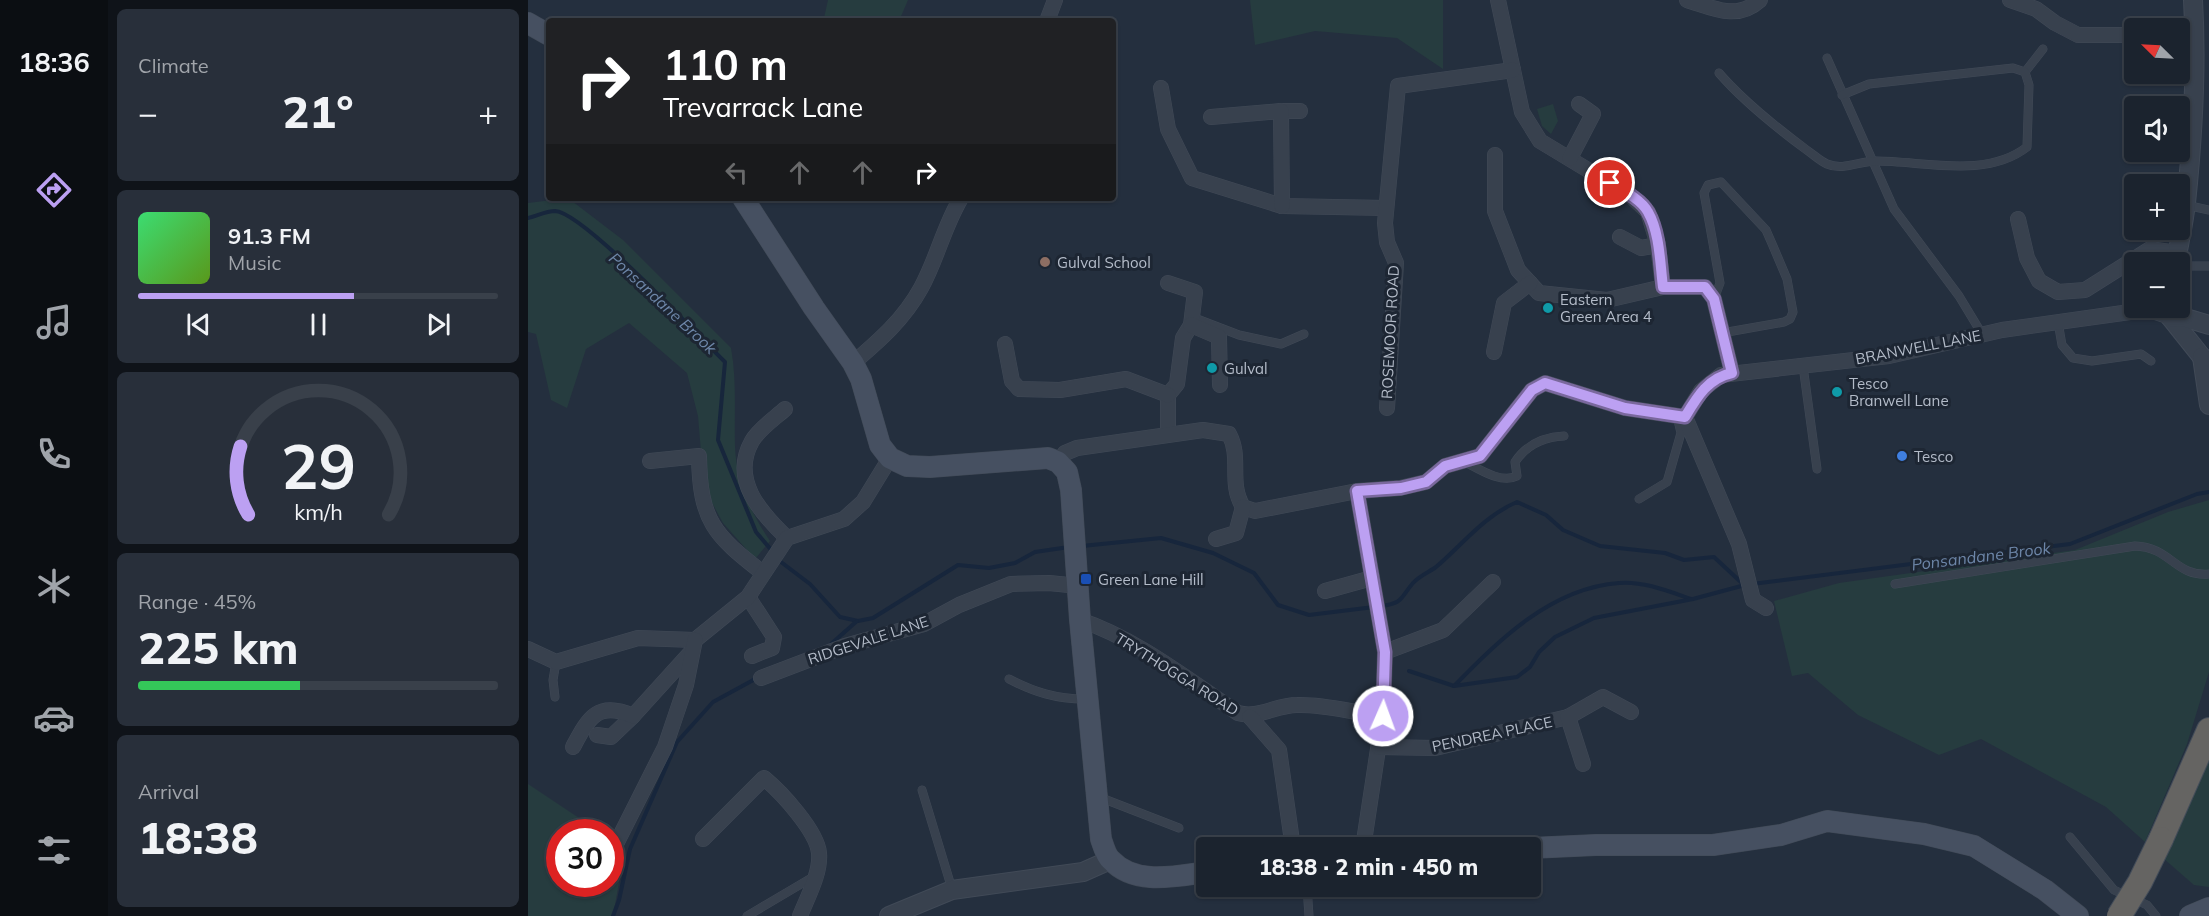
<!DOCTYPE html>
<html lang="en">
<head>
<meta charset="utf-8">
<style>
	body { margin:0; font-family:Mulish,sans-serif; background:#282f3a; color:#f1f3f6; height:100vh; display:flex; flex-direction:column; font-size:22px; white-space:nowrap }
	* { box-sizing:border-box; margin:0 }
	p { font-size:20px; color:#a0a4aa }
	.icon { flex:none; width:33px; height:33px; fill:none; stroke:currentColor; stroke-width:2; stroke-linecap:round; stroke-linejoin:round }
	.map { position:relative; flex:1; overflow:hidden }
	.sheet { display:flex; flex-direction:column; gap:9px; padding:9px; background:#0f1319; width:420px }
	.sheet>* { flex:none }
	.top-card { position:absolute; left:18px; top:18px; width:570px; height:183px; border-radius:6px; box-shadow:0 2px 4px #0004,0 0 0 2px #39404a; background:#202124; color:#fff; overflow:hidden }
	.needle { width:39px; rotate:294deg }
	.controls { position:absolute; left:1596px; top:18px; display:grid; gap:12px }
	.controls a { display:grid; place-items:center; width:66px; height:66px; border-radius:6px; background:#1b232e; box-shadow:0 2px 4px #0004,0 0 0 2px #39404a; font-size:30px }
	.speed { position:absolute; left:18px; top:819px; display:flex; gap:12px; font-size:30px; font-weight:700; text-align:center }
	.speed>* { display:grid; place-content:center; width:78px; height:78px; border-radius:50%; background:#1b232e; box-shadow:0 2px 4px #0004,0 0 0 2px #39404a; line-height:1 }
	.speed .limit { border:9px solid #d22; background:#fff; color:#111 }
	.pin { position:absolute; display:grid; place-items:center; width:51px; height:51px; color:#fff; margin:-26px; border:3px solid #fff; border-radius:50%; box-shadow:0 2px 6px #0007 }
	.me { position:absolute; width:66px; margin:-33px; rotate:2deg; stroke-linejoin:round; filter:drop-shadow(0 0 4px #0008) }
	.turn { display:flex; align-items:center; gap:21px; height:126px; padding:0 18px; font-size:27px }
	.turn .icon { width:78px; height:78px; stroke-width:2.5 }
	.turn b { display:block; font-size:42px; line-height:51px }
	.lanes { display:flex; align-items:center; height:57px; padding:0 18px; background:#0003; justify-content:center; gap:30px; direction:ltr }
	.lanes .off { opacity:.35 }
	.big { font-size:45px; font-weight:800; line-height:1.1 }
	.sheet .card { flex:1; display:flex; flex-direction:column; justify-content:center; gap:9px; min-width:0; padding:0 21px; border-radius:9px; background:#282f3a }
	.sheet .dial { align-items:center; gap:0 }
	.dial svg { height:156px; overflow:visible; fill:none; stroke:#39404a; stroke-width:7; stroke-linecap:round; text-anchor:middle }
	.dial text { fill:#f1f3f6; stroke:none }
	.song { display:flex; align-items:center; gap:18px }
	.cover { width:72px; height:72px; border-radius:9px; background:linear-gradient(135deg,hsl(140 70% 55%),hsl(90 70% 35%)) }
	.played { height:6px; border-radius:3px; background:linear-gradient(90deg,#bca0f2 60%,#39404a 60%) }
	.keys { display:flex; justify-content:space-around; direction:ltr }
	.heat { display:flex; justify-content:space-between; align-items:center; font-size:33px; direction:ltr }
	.charge { height:9px; border-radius:4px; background:linear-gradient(90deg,#34c759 45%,#39404a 0) }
	.trip { position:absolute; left:668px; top:837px; width:345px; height:60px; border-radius:6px; background:#1b232e; box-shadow:0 2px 4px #0004,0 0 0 2px #39404a; font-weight:800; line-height:60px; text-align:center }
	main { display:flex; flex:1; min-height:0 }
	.dock { display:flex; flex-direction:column; width:108px; justify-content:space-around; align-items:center; background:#0b0e12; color:#a0a4aa }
	.dock .icon { width:42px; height:42px }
	.dock .active { color:#bca0f2 }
	.dock b { font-size:27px; color:#f1f3f6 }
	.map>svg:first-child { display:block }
	.green { fill:#263c3f }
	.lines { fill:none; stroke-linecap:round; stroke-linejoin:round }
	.stream { stroke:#17263c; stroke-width:4 }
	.service-casing { stroke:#414a57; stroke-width:9 }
	.minor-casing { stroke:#414a57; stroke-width:16 }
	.tertiary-casing { stroke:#414a57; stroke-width:20 }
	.secondary-casing { stroke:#414a57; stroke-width:22 }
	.trunk-casing { stroke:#434c59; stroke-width:26 }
	.service { stroke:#38414e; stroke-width:8 }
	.minor { stroke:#38414e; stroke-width:15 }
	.tertiary { stroke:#38414e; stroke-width:18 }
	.secondary { stroke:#465061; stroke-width:21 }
	.trunk { stroke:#656462; stroke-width:24 }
	.trunk-bridge-casing { stroke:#434c59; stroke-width:26; stroke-linecap:butt }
	.trunk-bridge { stroke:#656462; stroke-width:24 }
	.route-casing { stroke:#7a689d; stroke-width:15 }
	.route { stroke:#bca0f2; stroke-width:10 }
	.education-dot { fill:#8d6e63; stroke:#1d2633; stroke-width:2 }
	.culture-dot { fill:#0f9aa8; stroke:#1d2633; stroke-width:2 }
	.shop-dot { fill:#3f7fe0; stroke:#1d2633; stroke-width:2 }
	.transit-dot { fill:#1a4fb4; stroke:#1d2633; stroke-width:2 }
	.labels { text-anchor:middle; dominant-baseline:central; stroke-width:6; stroke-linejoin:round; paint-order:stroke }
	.poi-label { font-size:15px; fill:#b4bcc9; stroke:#1d2633; text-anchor:start }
	.street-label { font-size:15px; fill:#b4bcc9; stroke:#1d2633 }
	.water-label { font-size:16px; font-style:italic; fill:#6d86a8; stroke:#1d2633 }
</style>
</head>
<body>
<main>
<nav class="dock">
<b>18:36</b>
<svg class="icon active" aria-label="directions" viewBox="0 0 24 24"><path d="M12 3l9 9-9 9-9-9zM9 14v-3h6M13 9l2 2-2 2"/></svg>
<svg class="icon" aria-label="music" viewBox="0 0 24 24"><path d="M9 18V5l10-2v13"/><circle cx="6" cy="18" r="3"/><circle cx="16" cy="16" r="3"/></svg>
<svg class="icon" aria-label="phone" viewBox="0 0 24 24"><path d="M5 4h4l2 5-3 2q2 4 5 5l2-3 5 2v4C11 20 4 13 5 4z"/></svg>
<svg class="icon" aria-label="climate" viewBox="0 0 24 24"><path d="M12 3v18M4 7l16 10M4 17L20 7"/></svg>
<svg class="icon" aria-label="car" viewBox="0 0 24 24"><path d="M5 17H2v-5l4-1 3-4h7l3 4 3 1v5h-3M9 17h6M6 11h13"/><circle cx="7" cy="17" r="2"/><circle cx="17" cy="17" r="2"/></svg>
<svg class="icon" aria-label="filters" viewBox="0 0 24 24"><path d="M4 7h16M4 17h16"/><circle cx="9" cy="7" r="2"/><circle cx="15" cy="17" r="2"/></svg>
</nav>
<section class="sheet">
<div class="card"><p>Climate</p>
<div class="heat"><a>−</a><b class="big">21°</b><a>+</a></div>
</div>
<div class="card">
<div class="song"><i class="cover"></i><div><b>91.3 FM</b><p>Music</p></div></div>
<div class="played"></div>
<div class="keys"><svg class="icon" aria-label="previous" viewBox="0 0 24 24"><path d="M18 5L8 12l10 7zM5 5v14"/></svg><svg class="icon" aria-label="pause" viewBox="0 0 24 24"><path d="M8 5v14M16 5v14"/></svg><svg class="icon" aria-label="next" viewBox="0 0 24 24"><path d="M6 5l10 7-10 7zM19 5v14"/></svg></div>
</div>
<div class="card dial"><svg viewBox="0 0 100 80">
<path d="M14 69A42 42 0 1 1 86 69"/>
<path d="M14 69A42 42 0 0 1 10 34" stroke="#bca0f2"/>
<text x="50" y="56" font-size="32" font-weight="700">29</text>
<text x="50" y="72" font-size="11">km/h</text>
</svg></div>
<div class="card"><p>Range · 45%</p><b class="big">225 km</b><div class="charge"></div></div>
<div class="card"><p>Arrival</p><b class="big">18:38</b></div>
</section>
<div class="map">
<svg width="1681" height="916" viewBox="0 0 1681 916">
	<rect width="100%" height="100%" fill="#242f3e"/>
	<g class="green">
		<polygon points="300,0 380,0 371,21 308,21 296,18"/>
		<polygon points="722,0 915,0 915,69 869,38 787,31 727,45"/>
		<polygon points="1025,104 1030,121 1023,134 1014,126 1009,109"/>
		<path d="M 40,198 L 95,240 L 203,348 C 209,381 206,413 207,446 C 208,481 223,513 242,541 L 227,559 L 195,523 L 176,488 L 170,416 L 159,373 L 101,323 L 58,349 L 39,408 L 23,400 L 8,334 L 0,332 L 0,203 Z"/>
		<polygon points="1681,500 1681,672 1659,744 1617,842 1578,807 1453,739 1411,755 1330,715 1280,673 1264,676 1246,601 1311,583 1547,550 1640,512"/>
		<polygon points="1681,751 1681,887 1666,885 1635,858"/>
		<polygon points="0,784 72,832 32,832 32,884 82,884 83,840 97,849 85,916 0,916"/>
	</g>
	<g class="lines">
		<g class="stream">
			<path d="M 0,218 C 8,216 19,211 27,211 C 55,212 170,336 197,362 L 190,440 L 228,532 L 245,552"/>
			<polyline points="554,546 633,538 685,553 726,573 750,605 781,615 846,607"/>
			<polyline points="249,559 282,584 312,617 330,621 345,618 430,565 461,568 487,563 507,552 541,547"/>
			<polyline points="1224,584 1542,544 1669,494 1681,492"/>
			<path d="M 853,606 C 876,603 872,598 885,583 C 891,576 901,572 908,567 C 935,544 956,516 989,502 L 1018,515 L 1035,530 L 1072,546 L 1137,553 L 1156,560 L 1186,557 L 1216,585"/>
			<polyline points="303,644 329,621"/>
			<path d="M 881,671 L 926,686 C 971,640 1023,588 1091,583 C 1115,581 1140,591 1163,599"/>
			<polyline points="926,686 989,677 1002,667 1011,652 1027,637 1066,618 1165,599 1217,585"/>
			<polyline points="85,916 91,900 102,849 149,742 185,702 229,678"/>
		</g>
		<g class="service-casing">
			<g id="service">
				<polyline points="1299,58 1366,209 1431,296 1454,334"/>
				<polyline points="1497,72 1515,49"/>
				<path d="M 1191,73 C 1216,102 1249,128 1280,151 C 1286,155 1292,161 1299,164 C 1315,171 1332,161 1348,161 C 1396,161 1458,179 1499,147 L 1501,85 L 1497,72 L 1485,68 L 1341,84 L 1314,95"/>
				<polyline points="1658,205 1681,210"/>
				<polyline points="1652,266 1681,266"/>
				<polyline points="1186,299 1192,283 1176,193 1180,185 1193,182 1238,230 1245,246 1259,279 1265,312 1262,319 1256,322 1194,333"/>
				<polyline points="664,317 711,335 753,344 776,334"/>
				<polyline points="1530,322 1534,345 1545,358 1564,361 1613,354 1623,361"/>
				<polyline points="1275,366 1289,469"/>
				<path d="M 937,462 C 951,469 973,484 989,476 L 987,462 C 999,444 1016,437 1036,436"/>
				<polyline points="1111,499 1139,482 1153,433 1149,416"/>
				<path d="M 1367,584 L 1607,546 C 1643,547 1647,577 1681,574"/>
				<path d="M 481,679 C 506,692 528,699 557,699"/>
				<polyline points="27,697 25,680 28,662"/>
				<polyline points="394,790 424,889"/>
				<polyline points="571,797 651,828"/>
				<polyline points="1542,837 1586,890 1619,905 1628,916"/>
				<polyline points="779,886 781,916"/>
				<polyline points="219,916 285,877"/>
			</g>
		</g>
		<g class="minor-casing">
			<g id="minor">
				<polyline points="970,0 994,112 1012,141 1103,196 1120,212 1130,245 1135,287"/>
				<path d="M 1159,0 C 1185,8 1209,21 1232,0"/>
				<polyline points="1482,0 1508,9 1527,23 1550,35 1606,35"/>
				<polyline points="519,21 527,0"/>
				<polyline points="1652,35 1667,35"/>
				<polyline points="633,88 640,129 664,178 754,206 858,208"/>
				<polyline points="753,111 772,111"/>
				<polyline points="683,117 753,111 754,206"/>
				<polyline points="967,155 967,211 990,270 1011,293 1079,300 1135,287 1177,287 1186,299 1204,373"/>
				<polyline points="1042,158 1065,114 1051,104"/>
				<polyline points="1490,219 1499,258 1511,281 1530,292 1557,290 1622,249 1649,253"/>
				<polyline points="1092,237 1113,248 1130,245"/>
				<polyline points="640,283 667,292 663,325 655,338 649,384 640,395 640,433"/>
				<polyline points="663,325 691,337 692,385"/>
				<polyline points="477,344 484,381 491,389 532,390 598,379 640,395"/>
				<polyline points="966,352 976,303 1002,283"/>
				<path d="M 325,363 C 352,340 376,319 393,288 C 409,259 416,226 433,198"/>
				<polyline points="859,408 868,263 859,242 857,223 870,86 985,70"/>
				<path d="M 257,409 C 247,418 231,429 224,441 C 202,480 233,513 259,538"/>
				<polyline points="1157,417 1173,391 1193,375 1361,356 1474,330 1602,312 1624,311 1642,317"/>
				<polyline points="1157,417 1211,544 1225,600 1238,608"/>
				<path d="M 122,461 L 171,456 C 172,521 186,535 235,573"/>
				<path d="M 530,462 L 537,453 L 549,448 L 675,430 L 701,434 C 714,458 700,482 715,507 L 727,511 L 829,491 L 872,488 L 898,482 L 917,466 L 952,456 L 1004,390 L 1017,383 L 1097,408 L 1157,417"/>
				<polyline points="829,491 857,652 855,716 835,848"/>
				<polyline points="688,539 708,533 715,507"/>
				<polyline points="797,591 844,578"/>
				<polyline points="220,597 246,637 244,648 224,656"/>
				<path d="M 552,620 C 609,639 660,680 710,713 C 730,719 748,705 769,705 C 797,704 827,713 855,716"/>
				<polyline points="167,640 220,597 259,538 316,519 335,502 362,458"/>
				<polyline points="0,649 28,662 110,638 167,640"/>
				<polyline points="857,652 915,630 965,582"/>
				<polyline points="233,678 317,646 396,624 431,605 483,584 521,583 551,586"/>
				<polyline points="722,717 751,750 765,848"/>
				<polyline points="69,735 83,737 105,716"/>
				<path d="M 45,747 C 60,719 69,700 105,716 L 163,652"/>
				<polyline points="851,747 907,748 1040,717"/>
				<polyline points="1055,764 1040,717 1075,697 1103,712"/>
				<path d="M 175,839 L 236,778 C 253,792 289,831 291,853 C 293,873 279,898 272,916"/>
				<polyline points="82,856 137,747 158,685 167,640"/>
			</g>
		</g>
		<g class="tertiary-casing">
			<g id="tertiary">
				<path d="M 1648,262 C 1651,243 1656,223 1658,203 C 1665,136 1669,67 1665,0"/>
				<polyline points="1642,317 1681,366"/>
				<polyline points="1642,317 1658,318 1681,325"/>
				<polyline points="1674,357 1681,405"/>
				<polyline points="361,916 424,890 555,872 582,860"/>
			</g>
		</g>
		<g class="secondary-casing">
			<g id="secondary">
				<polyline points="0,23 21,35"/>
				<path d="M 215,198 L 286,308 L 325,363 L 333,379 L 352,445 L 362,458 L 379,466 L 402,467 L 520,458 L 530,462 L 539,472 L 543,490 L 552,620 L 573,839 C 575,845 578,856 583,860 C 607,886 648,876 678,872"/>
				<polyline points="1002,848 1068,845 1185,845 1253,835 1299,821 1396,834 1446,846 1517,890 1550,916"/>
				<polyline points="1662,916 1681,908"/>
			</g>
		</g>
		<g class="trunk-casing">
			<polyline id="trunk" points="1633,839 1681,730"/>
		</g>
		<use href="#service" class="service"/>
		<use href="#minor" class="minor"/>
		<use href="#tertiary" class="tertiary"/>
		<use href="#secondary" class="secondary"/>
		<use href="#trunk" class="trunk"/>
		<g class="trunk-bridge-casing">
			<polyline id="trunk-bridge" points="1591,916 1612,882 1633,839"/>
		</g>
		<use href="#trunk-bridge" class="trunk-bridge"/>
	</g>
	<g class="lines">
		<g class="route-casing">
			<path id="route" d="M 855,716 L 857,652 L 829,491 L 873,488 L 898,482 L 917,466 L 952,456 L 1004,390 L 1017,383 L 1097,408 L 1157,417 C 1169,397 1180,378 1204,373 L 1186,299 L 1177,287 L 1135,287 C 1132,264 1132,233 1120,212 C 1113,199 1094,190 1082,183"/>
		</g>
		<use href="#route" class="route"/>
	</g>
	<circle class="education-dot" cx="517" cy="262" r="6"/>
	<g class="culture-dot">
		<circle cx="1020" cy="308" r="6"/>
		<circle cx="684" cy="368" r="6"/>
		<circle cx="1309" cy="392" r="6"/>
	</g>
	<circle class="shop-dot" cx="1374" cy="456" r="6"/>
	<rect class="transit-dot" x="552" y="573" width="12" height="12" rx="3"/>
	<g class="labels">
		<g class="poi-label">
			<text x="529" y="262">Gulval School</text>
			<text x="1032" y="299">Eastern<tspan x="1032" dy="17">Green Area 4</tspan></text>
			<text x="696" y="368">Gulval</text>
			<text x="1321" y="383">Tesco<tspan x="1321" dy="17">Branwell Lane</tspan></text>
			<text x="1386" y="456">Tesco</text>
			<text x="570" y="579">Green Lane Hill</text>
		</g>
		<g class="street-label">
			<text transform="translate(862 332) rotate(-87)">ROSEMOOR ROAD</text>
			<text transform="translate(1390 347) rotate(-11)">BRANWELL LANE</text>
			<text transform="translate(340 640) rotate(-18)">RIDGEVALE LANE</text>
			<text transform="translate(649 674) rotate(32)">TRYTHOGGA ROAD</text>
			<text transform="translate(964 734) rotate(-12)">PENDREA PLACE</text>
		</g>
		<g class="water-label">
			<text transform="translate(135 303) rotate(43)">Ponsandane Brook</text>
			<text transform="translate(1453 556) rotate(-7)">Ponsandane Brook</text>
		</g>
	</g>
</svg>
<div class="controls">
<a><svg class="needle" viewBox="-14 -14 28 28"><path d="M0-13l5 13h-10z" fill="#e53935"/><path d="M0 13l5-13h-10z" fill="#a0a4aa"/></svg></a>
<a><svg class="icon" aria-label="sound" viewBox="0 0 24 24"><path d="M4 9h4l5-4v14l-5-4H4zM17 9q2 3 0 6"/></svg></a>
<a>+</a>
<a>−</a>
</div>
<div class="speed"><div class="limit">30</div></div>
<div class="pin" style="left:1082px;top:183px;background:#d93025"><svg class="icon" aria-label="arrive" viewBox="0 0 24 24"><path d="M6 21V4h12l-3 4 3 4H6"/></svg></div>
<svg class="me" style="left:855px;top:716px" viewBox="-20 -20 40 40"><circle r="17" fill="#bca0f2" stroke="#fff" stroke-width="3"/><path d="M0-11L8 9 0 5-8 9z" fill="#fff"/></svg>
<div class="trip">18:38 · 2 min · 450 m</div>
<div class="top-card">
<div class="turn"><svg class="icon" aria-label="right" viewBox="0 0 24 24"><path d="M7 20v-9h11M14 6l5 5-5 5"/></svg><div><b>110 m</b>Trevarrack Lane</div></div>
<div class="lanes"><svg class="icon off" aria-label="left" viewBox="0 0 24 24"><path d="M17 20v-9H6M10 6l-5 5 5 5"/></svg><svg class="icon off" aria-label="ahead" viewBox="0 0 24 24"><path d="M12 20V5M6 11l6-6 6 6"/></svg><svg class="icon off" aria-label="ahead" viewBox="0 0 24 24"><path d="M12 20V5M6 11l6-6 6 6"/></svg><svg class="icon" aria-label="right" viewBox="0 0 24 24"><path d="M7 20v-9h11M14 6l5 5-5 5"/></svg></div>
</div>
</div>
</main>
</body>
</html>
